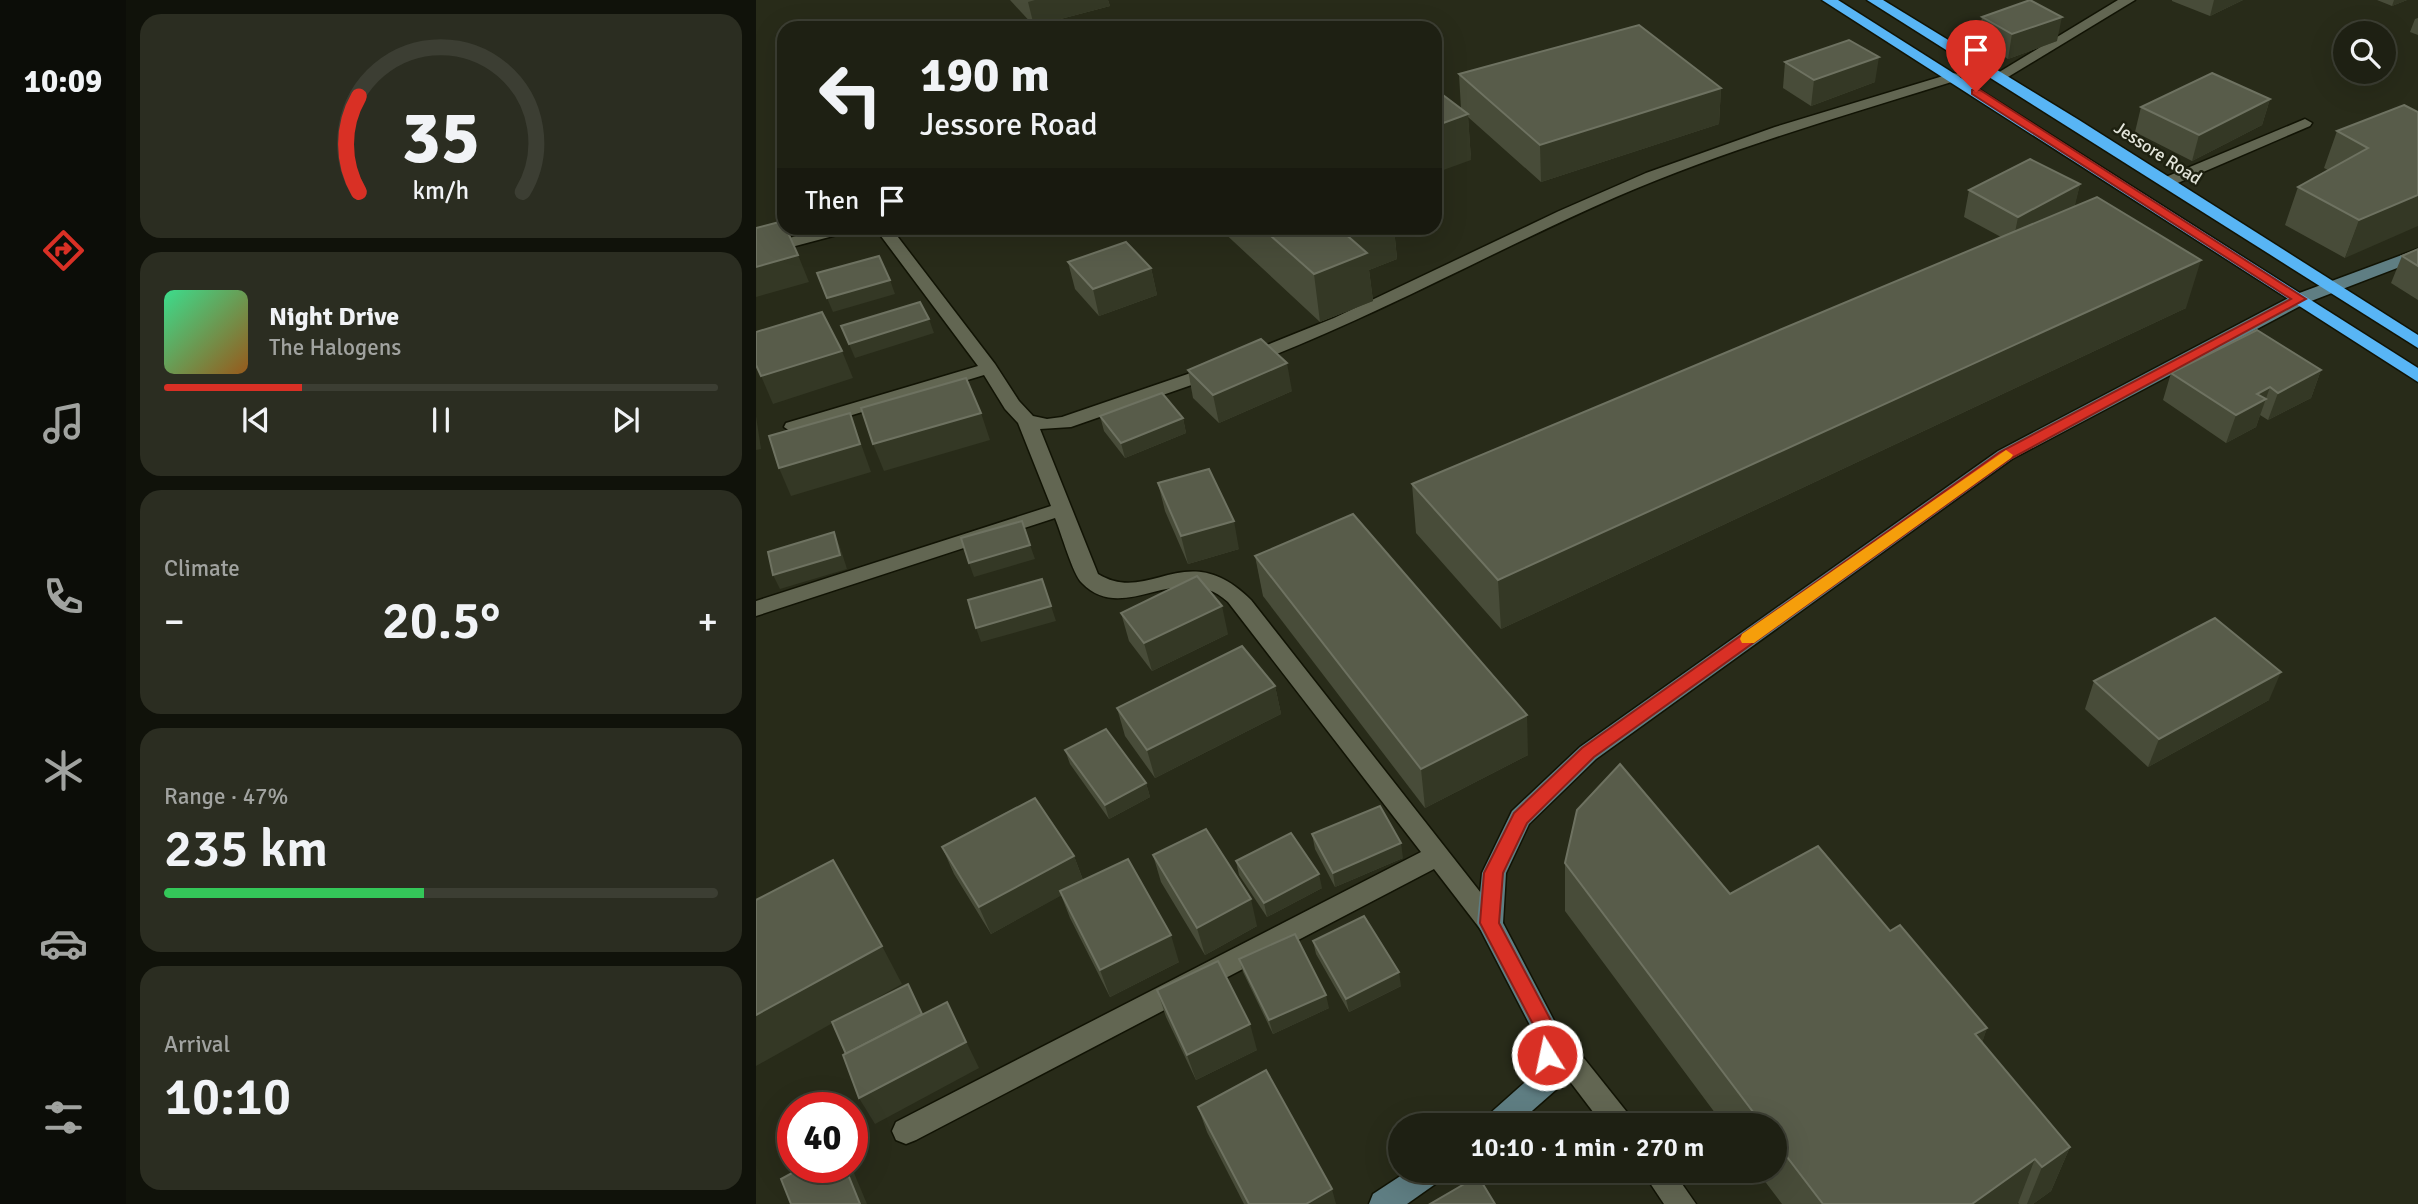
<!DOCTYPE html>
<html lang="en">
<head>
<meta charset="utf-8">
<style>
	body { margin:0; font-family:Signika,sans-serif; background:#2b2d21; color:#f1f3f6; height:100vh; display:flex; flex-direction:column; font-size:26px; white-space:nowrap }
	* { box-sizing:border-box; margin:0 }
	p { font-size:23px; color:#a1a3a0 }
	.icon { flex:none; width:38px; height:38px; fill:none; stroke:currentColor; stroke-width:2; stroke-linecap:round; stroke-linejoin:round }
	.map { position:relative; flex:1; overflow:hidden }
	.details { display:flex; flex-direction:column; gap:14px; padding:14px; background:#10120a; width:630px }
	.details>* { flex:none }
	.hud { position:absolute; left:21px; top:21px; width:665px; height:214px; border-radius:21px; box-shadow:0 7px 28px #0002,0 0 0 2px #3c3e33; background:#1e2013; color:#f1f3f6; overflow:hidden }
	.tools { position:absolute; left:1577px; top:21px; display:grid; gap:14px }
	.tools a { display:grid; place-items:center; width:63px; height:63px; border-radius:50%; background:#1e2013; box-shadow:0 7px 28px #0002,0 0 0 2px #3c3e33; font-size:35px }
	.speed { position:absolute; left:21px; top:1092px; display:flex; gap:14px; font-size:35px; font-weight:700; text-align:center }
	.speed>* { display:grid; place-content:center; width:91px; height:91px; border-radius:50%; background:#1e2013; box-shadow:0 7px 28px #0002,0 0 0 2px #3c3e33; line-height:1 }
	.speed .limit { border:10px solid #d22; background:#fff; color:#111 }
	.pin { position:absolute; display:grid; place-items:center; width:60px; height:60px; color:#fff; margin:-72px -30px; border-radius:50% 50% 50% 0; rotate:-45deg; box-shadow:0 0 7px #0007 }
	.pin .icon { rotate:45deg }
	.me { position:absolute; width:77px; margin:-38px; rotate:350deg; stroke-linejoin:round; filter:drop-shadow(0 0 5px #0008) }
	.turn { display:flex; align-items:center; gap:24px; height:147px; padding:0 28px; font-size:32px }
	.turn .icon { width:91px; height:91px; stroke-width:2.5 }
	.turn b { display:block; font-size:49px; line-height:60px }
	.then { display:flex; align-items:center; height:66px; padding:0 28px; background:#0003; gap:14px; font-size:26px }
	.big { font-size:52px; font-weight:600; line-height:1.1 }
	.details .widget { flex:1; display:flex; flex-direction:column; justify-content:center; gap:10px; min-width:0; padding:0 24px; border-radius:21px; background:#2b2d21 }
	.details .dial { align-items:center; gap:0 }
	.dial svg { height:182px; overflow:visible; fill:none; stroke:#3c3e33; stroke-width:7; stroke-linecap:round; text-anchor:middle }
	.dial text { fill:#f1f3f6; stroke:none }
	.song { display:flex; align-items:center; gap:21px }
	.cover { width:84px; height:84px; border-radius:10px; background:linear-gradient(135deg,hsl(150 70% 55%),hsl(30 70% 35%)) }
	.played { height:7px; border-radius:4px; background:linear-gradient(90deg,#d93025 25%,#3c3e33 25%) }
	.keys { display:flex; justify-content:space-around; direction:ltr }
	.heat { display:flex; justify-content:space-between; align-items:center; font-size:38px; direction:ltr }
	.charge { height:10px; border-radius:5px; background:linear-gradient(90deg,#34c759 47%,#3c3e33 0) }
	.trip { position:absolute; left:632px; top:1113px; width:399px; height:70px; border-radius:35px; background:#1e2013; box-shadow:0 7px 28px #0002,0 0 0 2px #3c3e33; font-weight:600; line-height:70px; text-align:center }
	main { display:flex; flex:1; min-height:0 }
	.tab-bar { display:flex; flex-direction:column; width:126px; justify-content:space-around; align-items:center; background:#0c0d08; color:#a1a3a0 }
	.tab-bar .icon { width:49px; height:49px }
	.tab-bar .current { color:#d93025 }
	.tab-bar b { font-size:32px; color:#f1f3f6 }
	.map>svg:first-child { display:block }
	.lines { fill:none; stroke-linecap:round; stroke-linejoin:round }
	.lane-casing { stroke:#111304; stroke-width:3 }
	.street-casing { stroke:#111304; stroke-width:3 }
	.secondary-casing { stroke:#111304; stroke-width:3 }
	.highway-casing { stroke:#111304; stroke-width:3 }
	.lane { fill:#626652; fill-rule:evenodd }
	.street { fill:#626652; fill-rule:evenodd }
	.secondary { fill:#5f7e83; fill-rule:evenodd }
	.highway { fill:#58b5f5; fill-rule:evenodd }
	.wall { fill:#484c39 }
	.shaded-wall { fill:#343825 }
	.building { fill:#585c4a; stroke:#6e7261; stroke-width:2 }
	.route { fill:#d93025; stroke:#8d1f18; stroke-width:2 }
	.slow { fill:#f59e0b }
	.labels { text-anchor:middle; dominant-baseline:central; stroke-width:5; stroke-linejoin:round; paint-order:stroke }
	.far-street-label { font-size:18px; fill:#e3e5da; stroke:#1e2110 }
</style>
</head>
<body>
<main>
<nav class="tab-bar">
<b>10:09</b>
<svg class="icon current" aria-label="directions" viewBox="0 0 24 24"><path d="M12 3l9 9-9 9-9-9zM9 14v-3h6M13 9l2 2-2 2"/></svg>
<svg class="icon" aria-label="music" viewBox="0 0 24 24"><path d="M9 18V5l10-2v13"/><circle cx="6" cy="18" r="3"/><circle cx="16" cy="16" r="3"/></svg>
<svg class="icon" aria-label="phone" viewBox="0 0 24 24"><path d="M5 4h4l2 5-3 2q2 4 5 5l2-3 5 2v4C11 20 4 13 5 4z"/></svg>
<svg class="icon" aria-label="climate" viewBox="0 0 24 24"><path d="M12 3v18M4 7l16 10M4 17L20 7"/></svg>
<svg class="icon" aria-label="car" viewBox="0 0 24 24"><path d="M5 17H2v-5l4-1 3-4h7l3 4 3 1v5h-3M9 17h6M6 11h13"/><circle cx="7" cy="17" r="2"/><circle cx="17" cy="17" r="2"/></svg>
<svg class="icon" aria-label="filters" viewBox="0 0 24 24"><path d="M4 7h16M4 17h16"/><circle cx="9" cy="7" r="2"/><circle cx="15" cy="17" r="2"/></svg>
</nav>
<section class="details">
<div class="widget dial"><svg viewBox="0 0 100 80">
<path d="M14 69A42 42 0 1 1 86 69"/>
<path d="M14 69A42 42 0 0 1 14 27" stroke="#d93025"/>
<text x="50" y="56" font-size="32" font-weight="700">35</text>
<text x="50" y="72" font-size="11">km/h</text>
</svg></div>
<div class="widget">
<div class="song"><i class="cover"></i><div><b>Night Drive</b><p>The Halogens</p></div></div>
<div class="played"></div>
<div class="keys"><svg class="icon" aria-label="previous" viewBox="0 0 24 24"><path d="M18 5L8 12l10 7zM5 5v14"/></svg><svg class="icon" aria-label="pause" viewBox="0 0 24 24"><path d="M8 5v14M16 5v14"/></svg><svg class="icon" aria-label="next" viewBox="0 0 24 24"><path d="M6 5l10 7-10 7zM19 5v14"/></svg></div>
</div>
<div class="widget"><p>Climate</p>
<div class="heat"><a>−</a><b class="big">20.5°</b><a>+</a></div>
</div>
<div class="widget"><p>Range · 47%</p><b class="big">235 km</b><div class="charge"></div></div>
<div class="widget"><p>Arrival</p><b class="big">10:10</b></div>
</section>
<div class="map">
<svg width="1662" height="1204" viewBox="0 0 1662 1204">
	<rect width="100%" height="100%" fill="#282b19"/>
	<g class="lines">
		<g class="lane-casing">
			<g id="lane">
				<polygon points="1362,0 1379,0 1247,80 1242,81 1235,77"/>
				<polygon points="1549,119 1556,123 1554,126 1417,185 1405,185 1403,182 1405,179"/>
				<polygon points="790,1018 799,1022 874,1116 878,1125 847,1125 781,1038 777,1030 781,1022"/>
				<polygon points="886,1171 917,1171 940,1204 908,1204"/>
			</g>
		</g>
		<g class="street-casing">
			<g id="street">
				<path d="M 1197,73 L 1202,74 L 1204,77 L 1202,80 C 1087,116 971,149 860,197 C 739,250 623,315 498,363 L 492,364 L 483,359 L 486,355 L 578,318 L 803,211 L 890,173 L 1019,127 Z"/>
				<polygon points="73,228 98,228 96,231 13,253 0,252 0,242 13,243"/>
				<path d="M 119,228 L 135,228 L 239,364 L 263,401 L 277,416 L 291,419 L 306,417 L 455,366 L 467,366 L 470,370 L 467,374 L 315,427 L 284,429 L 342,574 C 394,606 430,535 495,600 L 743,916 L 747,923 L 743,930 L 734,934 L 725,930 L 678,869 L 160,1140 L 150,1144 L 140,1140 L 136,1131 L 140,1122 L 665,852 L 472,602 C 423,557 369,627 326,583 C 317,575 305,532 299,518 L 0,616 L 0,601 L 295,506 L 262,423 L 249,409 L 228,375 L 37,433 L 28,427 L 30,423 L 222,366 Z"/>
			</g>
		</g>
		<g class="secondary-casing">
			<g id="secondary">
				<polygon points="1662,249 1662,260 1550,303 1256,459 840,759 773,824 750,873 747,923 803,1030 805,1079 802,1088 760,1125 727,1125 731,1116 778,1074 777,1031 721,923 726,873 756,811 824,747 1242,451 1538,295"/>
				<polygon points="652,1171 689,1171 685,1180 651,1204 613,1204 617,1194"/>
			</g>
		</g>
		<g class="highway-casing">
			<g id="highway">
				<polygon points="1066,0 1082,0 1662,368 1662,382"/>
				<polygon points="1111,0 1127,0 1323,120 1662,335 1662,348"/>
			</g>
		</g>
		<use href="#lane" class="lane"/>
		<use href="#street" class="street"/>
		<use href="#secondary" class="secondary"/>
		<use href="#highway" class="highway"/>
	</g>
	<g class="wall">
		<polygon points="254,0 352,0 354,6 278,26"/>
		<polygon points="1416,0 1487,0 1454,16 1416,1"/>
		<polygon points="1621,0 1651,0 1636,6"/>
		<polygon points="1226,17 1301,41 1252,59 1222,41"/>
		<polygon points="1662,18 1662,35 1654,32 1659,19"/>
		<polygon points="1029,62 1119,82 1055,106 1027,88"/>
		<polygon points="703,74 965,88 963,124 785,182 712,117 715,160 705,109"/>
		<polygon points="1514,99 1506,125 1436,161 1379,132 1385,107"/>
		<polygon points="1648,105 1589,258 1529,225 1542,187 1572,170 1568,168 1581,131"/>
		<polygon points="1324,184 1318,207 1430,308 745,629 660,533 656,484 1245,237 1208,217 1213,190"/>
		<polygon points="463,228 638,228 641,259 613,270 617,301 564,322"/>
		<polygon points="1662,249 1662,300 1635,283 1646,256"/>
		<polygon points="312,262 395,268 401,295 343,316 319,289"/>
		<polygon points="432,370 536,391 463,423 437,398"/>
		<polygon points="1565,370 1555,398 1512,420 1504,415 1500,427 1470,443 1407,400 1415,373"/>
		<polygon points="344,416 427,418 430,433 369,458 348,431"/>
		<polygon points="402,483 483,549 432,564 409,511"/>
		<polygon points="499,556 772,755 669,808 507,596"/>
		<polygon points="365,613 472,634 396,671 373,641"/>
		<polygon points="1338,681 1513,700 1392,767 1329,709"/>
		<polygon points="519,686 525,714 399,778 369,736 361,708"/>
		<polygon points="309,750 390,783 394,797 353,819 314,764"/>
		<polygon points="556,834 647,858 579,887 559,849"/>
		<polygon points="186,847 318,856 327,880 423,962 354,997 314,918 305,895 235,934 198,874"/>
		<polygon points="397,855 501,926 449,955 405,882"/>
		<polygon points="480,861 566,888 511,917 483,875"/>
		<polygon points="809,863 974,894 1134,931 1231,1028 1226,1042 1314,1147 1295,1191 1277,1204 1263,1204 1262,1203 1260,1204 1026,1204 1001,1171 1018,1171 1018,1125 968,1125 809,911"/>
		<polygon points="557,941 645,986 593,1012 560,954"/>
		<polygon points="483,959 573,1008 517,1034 487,972"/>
		<polygon points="401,990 501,1050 440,1080 410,1017"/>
		<polygon points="442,1107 580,1204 488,1204 451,1132"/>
	</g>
	<g class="shaded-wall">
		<polygon points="279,0 352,0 354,6 278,26 272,2"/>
		<polygon points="1458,0 1487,0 1454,16"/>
		<polygon points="1638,0 1651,0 1636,6"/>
		<polygon points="1306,17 1301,41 1252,59 1256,34"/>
		<polygon points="1123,57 1119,82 1055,106 1058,80"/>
		<polygon points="965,88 963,124 785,182 784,145"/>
		<polygon points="1514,99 1506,125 1436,161 1443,135"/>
		<polygon points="712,114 715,160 679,173 679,126"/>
		<polygon points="1324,184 1318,210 1257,243 1262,217"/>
		<polygon points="1662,195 1662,226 1589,258 1603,220"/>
		<polygon points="594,228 638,228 641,259 613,270 617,301 564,322 558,274 586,231"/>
		<polygon points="42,255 53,282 0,297 0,267"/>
		<polygon points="1445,260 1430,308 745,629 742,580"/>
		<polygon points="395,268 401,295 343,316 337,289"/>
		<polygon points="134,280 139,294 77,312 71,298"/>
		<polygon points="173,319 178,333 99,358 93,344"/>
		<polygon points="86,351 97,378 17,404 5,376"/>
		<polygon points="531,363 536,391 463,423 457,395"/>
		<polygon points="1565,370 1555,398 1512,420 1522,393"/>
		<polygon points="1514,387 1500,427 1470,443 1480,415 1501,394"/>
		<polygon points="94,413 115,472 35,496 23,468"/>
		<polygon points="225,413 234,440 128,471 117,444"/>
		<polygon points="0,416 5,449 0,450"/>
		<polygon points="427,418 430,433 369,458 365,443"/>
		<polygon points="478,521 483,549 432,564 425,536"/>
		<polygon points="78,532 84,547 91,569 24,589 17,575"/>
		<polygon points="274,545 279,559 218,577 213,563"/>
		<polygon points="295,606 300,621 225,642 220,628"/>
		<polygon points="466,606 472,634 396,671 388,643"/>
		<polygon points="1525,672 1513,700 1392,767 1403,739"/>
		<polygon points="519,686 525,714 399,778 391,750"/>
		<polygon points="771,715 772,755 669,808 665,769"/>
		<polygon points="390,783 394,797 353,819 349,805"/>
		<polygon points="645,843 647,858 579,887 577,873"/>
		<polygon points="318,856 328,883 235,934 223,907"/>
		<polygon points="563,874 566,888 511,917 508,903"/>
		<polygon points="495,899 501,926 449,955 441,928"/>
		<polygon points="415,935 423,962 354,997 344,970"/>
		<polygon points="126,946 146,984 0,1066 0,1015"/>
		<polygon points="643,972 645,986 593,1012 590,999"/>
		<polygon points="570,995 573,1008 517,1034 513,1020"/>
		<polygon points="191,1002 223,1068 119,1124 103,1098"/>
		<polygon points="494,1024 501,1050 440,1080 431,1055"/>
		<polygon points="1231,1028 1216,1074 1219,1034"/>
		<polygon points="1314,1147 1295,1191 1277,1204 1271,1204 1286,1167"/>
		<polygon points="1279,1159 1262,1203 1260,1204 1216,1204"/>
		<polygon points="89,1167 94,1167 98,1173 111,1204 104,1204"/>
		<polygon points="576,1189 580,1204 550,1204"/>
	</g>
	<g class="building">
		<polygon points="1274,0 1306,17 1256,34 1226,17"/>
		<polygon points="883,25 965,88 784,145 703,74"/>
		<polygon points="1093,40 1123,57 1058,80 1029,62"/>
		<polygon points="1456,73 1514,99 1443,135 1385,107"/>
		<polygon points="679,89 712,114 679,126"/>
		<polygon points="1648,105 1662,112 1662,195 1603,220 1542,187 1612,148 1581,131"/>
		<polygon points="1274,159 1324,184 1262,217 1213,190"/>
		<polygon points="1341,197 1445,260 742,580 656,484"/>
		<polygon points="27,221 28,228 30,228 42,255 0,267 0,228"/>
		<polygon points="506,228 594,228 586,231 611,253 558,274"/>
		<polygon points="370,242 395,268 337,289 312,262"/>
		<polygon points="1662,249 1662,266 1646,256"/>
		<polygon points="123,256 134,280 71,298 61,273"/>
		<polygon points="164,302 173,319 93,344 85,326"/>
		<polygon points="66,312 86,351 5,376 0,365 0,332"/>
		<polygon points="1501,330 1565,370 1522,393 1514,387 1501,394 1510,399 1480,415 1415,373"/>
		<polygon points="505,339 531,363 457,395 432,370"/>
		<polygon points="210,378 225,413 117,444 105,408"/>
		<polygon points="406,393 427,418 365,443 344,416"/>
		<polygon points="94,413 104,444 23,468 13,436"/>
		<polygon points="453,469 478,521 425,536 402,483"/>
		<polygon points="597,514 771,715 665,769 499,556"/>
		<polygon points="266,521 274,545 213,563 205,538"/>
		<polygon points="78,532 84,555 17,575 12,552"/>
		<polygon points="441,576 466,606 388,643 365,613"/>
		<polygon points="286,579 295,606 220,628 212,600"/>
		<polygon points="1459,618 1525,672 1403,739 1338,681"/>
		<polygon points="486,646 519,686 391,750 361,708"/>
		<polygon points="350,729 390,783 349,805 309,750"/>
		<polygon points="864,764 974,894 1062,846 1134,931 1144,925 1231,1028 1219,1034 1314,1147 1286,1167 1279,1159 1216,1204 1067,1204 1018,1140 1018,1125 1007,1125 809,863 821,810"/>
		<polygon points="279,798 318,856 223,907 186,847"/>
		<polygon points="624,806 645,843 577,873 556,834"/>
		<polygon points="450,829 495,899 441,928 397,855"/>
		<polygon points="535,833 563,874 508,903 480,861"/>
		<polygon points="372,859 415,935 344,970 304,891"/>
		<polygon points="77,860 126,946 0,1015 0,900"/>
		<polygon points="608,916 643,972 590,999 557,941"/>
		<polygon points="539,934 570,995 513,1020 483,959"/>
		<polygon points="462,961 494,1024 431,1055 401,990"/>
		<polygon points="152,984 166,1014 90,1054 76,1022"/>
		<polygon points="191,1002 210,1042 103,1098 87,1055"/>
		<polygon points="510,1070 576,1189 550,1204 493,1204 442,1107"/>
		<polygon points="47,1167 89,1167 104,1204 35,1204 25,1179"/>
		<polygon points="722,1176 739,1204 674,1204"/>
	</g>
	<polygon class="route" points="1216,90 1224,90 1550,299 1254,459 838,757 771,823 747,873 743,923 800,1030 801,1055 798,1061 791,1064 784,1061 781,1055 780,1030 724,923 728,873 758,813 826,748 1244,452 1535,299 1216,94"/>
	<polygon class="slow" points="1250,450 1257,455 1255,458 998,643 986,643 984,639 986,634"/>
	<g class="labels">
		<g class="far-street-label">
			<text transform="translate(1402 153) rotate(33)">Jessore Road</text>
		</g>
	</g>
</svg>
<div class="tools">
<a><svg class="icon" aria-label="search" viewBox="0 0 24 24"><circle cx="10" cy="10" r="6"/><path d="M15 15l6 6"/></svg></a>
</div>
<div class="speed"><div class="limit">40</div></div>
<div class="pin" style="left:1220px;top:92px;background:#d93025"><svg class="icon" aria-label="arrive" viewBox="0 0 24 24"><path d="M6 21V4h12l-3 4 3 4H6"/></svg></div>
<svg class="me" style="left:791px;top:1055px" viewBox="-20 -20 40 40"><circle r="17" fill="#d93025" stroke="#fff" stroke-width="3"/><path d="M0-11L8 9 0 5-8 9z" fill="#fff"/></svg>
<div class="trip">10:10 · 1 min · 270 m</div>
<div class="hud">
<div class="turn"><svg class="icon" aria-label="left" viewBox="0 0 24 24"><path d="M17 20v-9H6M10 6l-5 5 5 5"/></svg><div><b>190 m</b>Jessore Road</div></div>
<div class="then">Then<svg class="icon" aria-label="arrive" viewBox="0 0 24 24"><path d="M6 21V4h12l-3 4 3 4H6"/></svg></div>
</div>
</div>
</main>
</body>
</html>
